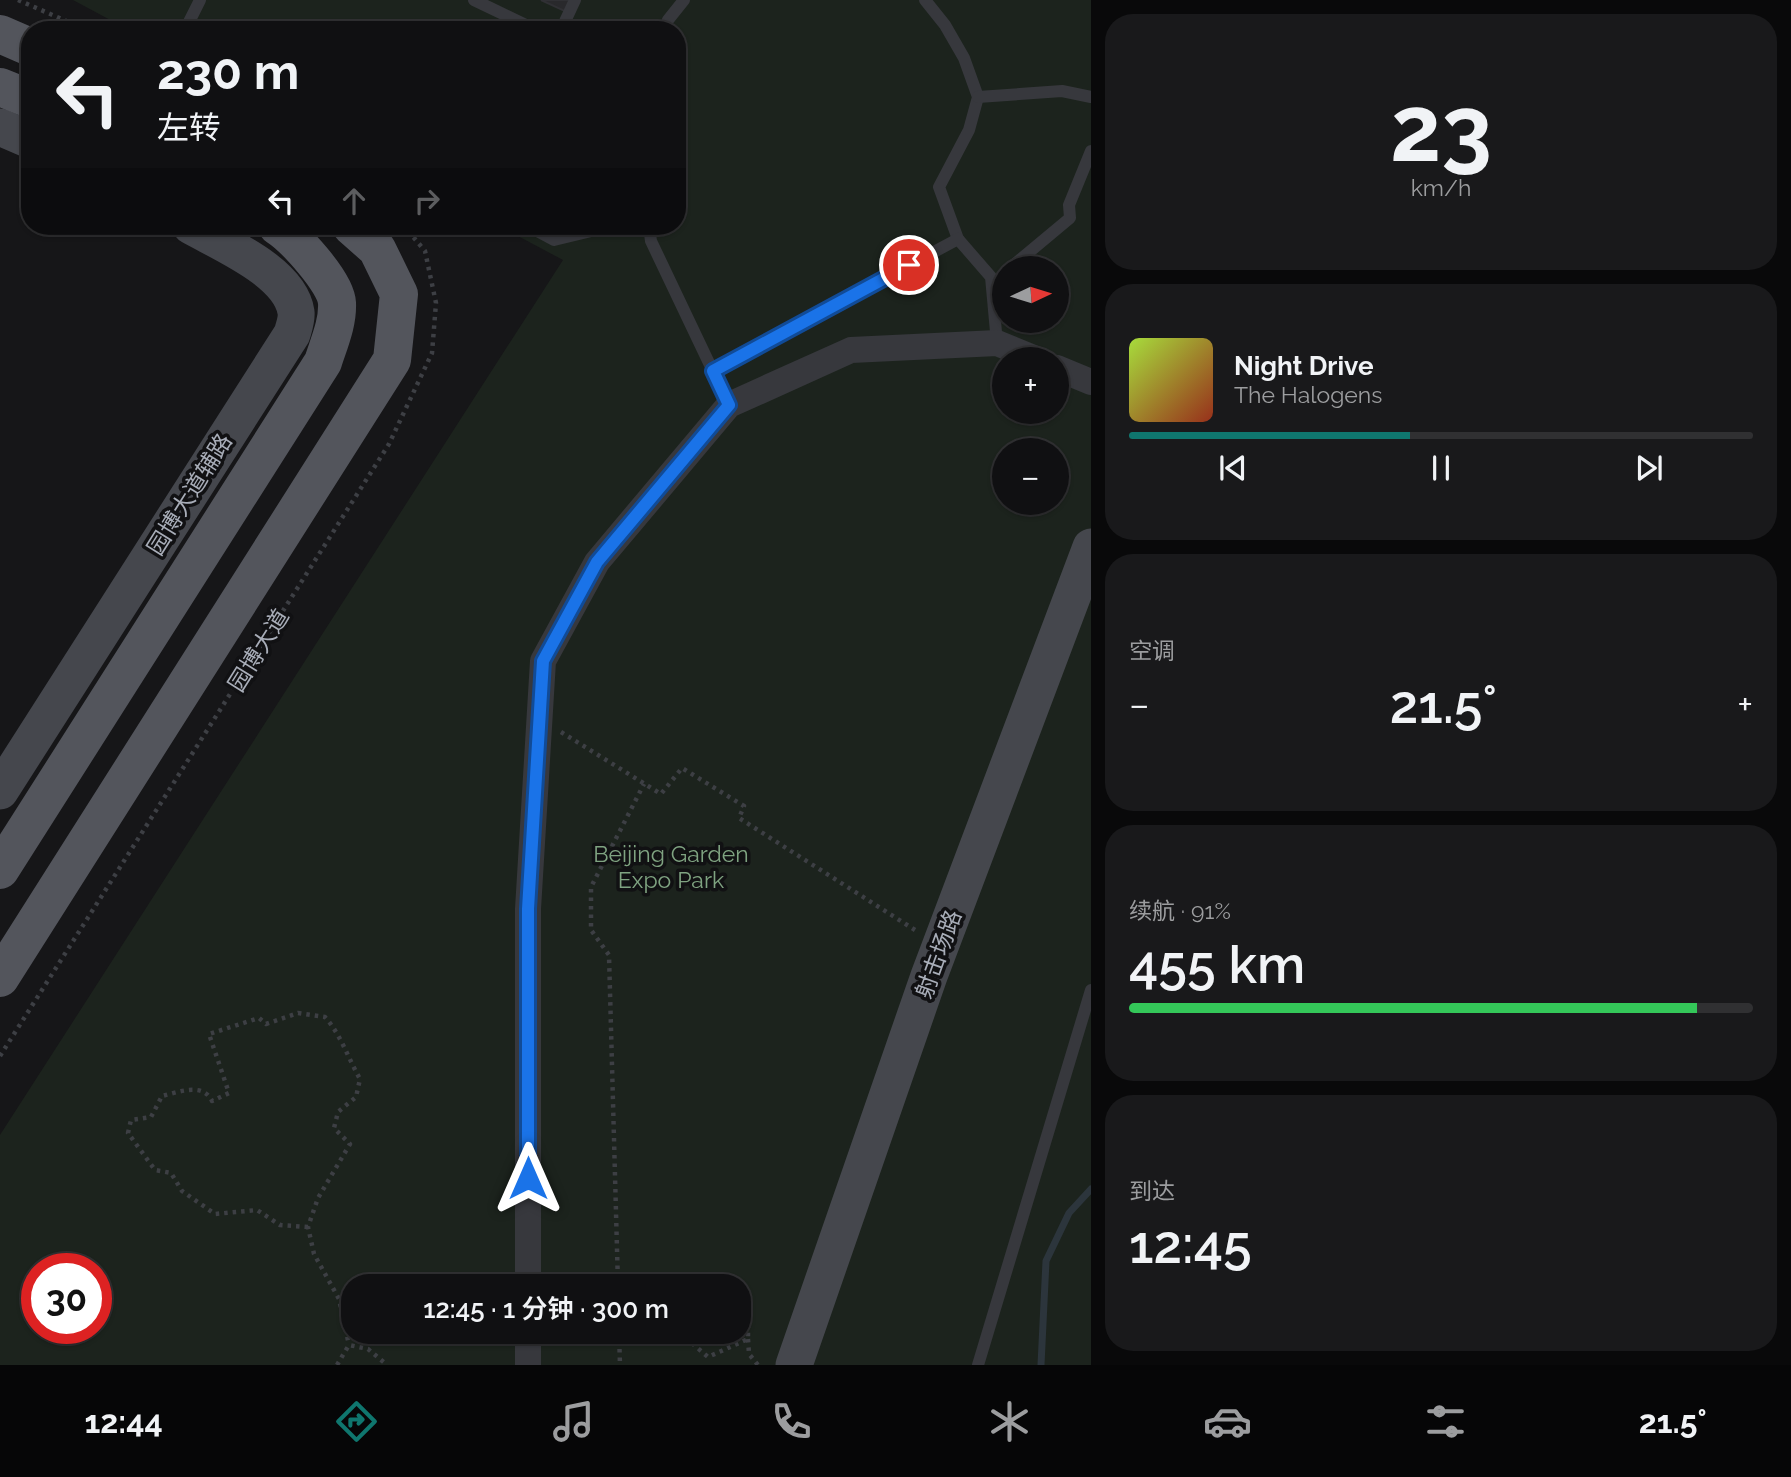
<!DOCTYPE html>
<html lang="zh">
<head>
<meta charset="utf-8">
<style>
	body { margin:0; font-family:Raleway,"Noto Sans SC",sans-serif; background:#19191b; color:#f1f3f6; height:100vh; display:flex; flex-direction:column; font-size:26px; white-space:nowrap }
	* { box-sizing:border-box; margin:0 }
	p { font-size:23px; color:#9c9d9f }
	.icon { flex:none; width:38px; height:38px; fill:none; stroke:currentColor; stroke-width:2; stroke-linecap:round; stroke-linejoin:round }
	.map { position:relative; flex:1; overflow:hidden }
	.side { display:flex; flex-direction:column; gap:14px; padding:14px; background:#09090a; width:700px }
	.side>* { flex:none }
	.banner { position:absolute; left:21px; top:21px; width:665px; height:214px; border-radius:28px; box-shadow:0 2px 5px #0004,0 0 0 2px #303032; background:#101012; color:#f1f3f6; overflow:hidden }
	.needle { width:46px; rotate:86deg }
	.buttons { position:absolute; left:992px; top:256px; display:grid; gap:14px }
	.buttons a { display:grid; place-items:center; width:77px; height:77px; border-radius:50%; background:#101012; box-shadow:0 2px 5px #0004,0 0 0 2px #303032; font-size:35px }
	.speed { position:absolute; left:21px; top:1253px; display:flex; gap:14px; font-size:35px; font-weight:700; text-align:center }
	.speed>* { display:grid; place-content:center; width:91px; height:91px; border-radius:50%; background:#101012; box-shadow:0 2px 5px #0004,0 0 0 2px #303032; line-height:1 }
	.speed .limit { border:10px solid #d22; background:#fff; color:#111 }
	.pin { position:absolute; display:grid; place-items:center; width:60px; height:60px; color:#fff; margin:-30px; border:4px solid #fff; border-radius:50%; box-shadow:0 2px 7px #0007 }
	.me { position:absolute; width:77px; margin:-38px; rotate:0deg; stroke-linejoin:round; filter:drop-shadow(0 0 5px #0008) }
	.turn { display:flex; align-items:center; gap:24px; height:147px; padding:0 21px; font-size:32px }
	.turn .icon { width:91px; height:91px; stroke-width:2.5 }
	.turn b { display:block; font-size:49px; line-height:60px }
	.lanes { display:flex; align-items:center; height:66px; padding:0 21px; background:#0003; justify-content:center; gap:35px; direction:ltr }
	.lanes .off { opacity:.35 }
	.big { font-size:52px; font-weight:600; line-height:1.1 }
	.side .widget { flex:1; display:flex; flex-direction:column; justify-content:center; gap:10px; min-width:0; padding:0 24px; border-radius:28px; background:#19191b }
	.side .dial { align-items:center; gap:0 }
	.dial b { font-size:91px; line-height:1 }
	.song { display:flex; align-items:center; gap:21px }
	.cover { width:84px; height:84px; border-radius:10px; background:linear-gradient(135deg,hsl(80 70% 55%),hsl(10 70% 35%)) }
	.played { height:7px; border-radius:4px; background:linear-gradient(90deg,#0f766e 45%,#303032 45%) }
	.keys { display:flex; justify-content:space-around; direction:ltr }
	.heat { display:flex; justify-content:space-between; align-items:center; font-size:38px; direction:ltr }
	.charge { height:10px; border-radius:5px; background:linear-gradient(90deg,#34c759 91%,#303032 0) }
	.trip { position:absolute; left:341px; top:1274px; width:410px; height:70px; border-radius:28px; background:#101012; box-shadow:0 2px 5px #0004,0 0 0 2px #303032; font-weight:600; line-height:70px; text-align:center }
	.tabs { display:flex; height:112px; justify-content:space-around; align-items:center; background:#060607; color:#9c9d9f }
	.tabs .icon { width:49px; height:49px }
	.tabs .on { color:#0f766e }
	.tabs b { font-size:32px; color:#f1f3f6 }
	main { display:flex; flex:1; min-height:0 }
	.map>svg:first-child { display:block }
	.green { fill:#1c231d; fill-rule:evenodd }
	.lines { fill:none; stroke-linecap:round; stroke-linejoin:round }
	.stream { stroke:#2c353c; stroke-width:7 }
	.building { fill:#29292c; stroke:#303034; stroke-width:2 }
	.path { stroke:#3d3f44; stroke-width:4.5; stroke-dasharray:3.5 5; stroke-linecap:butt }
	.lane { stroke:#37383d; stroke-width:12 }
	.street { stroke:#37383d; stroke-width:26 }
	.secondary { stroke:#45474d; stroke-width:37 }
	.primary { stroke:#53555c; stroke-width:38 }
	.route-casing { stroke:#114b97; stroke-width:18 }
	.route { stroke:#1a73e8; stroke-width:12 }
	.labels { text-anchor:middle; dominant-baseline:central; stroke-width:7; stroke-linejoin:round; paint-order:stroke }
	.street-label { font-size:23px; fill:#a8adb8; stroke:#111113 }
	.park-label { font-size:23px; fill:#7fa381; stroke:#111113 }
</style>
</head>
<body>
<main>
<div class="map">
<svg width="1091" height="1365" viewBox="0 0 1091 1365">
	<rect width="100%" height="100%" fill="#161618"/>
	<path class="green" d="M 73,0 L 1091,0 L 1091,1365 L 0,1365 L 0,1135 L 563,260 L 499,226 L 677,226 L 677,30 L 129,30 ZM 1004,268 L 1057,268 L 1057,320 L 1004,320 ZM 1004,359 L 1057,359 L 1057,411 L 1004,411 ZM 1004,450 L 1057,450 L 1057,502 L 1004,502 ZM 37,1269 L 96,1269 L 96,1328 L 37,1328 ZM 354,1286 L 738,1286 L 738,1332 L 354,1332 Z"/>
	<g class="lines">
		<polyline class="stream" points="1041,1365 1046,1261 1069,1213 1091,1189"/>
	</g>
	<polygon class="building" points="541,0 575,0 569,13"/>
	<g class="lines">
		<g class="path">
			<polyline points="18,0 87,30"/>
			<polyline points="561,732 661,794 682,768 744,806 739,818 915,930"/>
			<polyline points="0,1056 389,444 432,353 436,303 425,251 404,226"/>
			<path d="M 308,1227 L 280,1225 L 257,1210 L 215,1214 L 182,1191 L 171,1173 L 155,1170 L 128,1133 L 131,1120 L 151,1117 L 162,1096 C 179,1092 203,1082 212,1101 L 229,1093 L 209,1034 L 259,1018 L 266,1024 L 298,1013 L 325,1017 C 341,1035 348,1058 360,1079 L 356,1097 L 338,1112 L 334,1128 L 350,1144 L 318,1198 L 308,1227 L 314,1254 L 339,1299 L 349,1345"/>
			<polyline points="618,1286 609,955 591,930 591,887 644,784"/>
			<polyline points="619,1332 620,1365"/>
			<polyline points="679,1332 708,1357 748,1339 748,1298 731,1276 707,1278 698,1286"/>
			<polyline points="620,1338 679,1332"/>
			<polyline points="748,1339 749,1354 758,1365"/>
			<polyline points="337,1365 349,1345 368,1349 387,1365"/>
		</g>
		<g class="lane">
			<polyline points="474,0 536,30"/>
			<polyline points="925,0 945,25 964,58 978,97 969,130 939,187 958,239"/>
			<polyline points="185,30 200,0"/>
			<polyline points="561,30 575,0"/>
			<polyline points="664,30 668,20 684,0"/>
			<polyline points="978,97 1062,91 1091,97"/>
			<polyline points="528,226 554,240 612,226"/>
			<polyline points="649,226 651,241 729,405"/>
			<polyline points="1010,268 1070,218 1069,205 1091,151"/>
			<polyline points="713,371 958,239 991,277 997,343"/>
			<polyline points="978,1365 1091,990"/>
		</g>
		<g class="street">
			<polyline points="1057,368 1091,382"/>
			<polyline points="528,1286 528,909 543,661 597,562 729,405 851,350 997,343 1036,359"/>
			<polyline points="528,1332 528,1365"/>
		</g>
		<g class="secondary">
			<polyline points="0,127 30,140"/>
			<path d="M 0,791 L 292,334 C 294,327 297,319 296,312 C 290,272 223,244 191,226"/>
			<polyline points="794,1365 929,976 1091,547"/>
		</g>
		<g class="primary">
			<polyline points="0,34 30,47"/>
			<polyline points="0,87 30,99"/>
			<path d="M 0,870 L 323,362 C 329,343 338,323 337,303 C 336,282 294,237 277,226"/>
			<polyline points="0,978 392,360 399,294 377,249 351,226"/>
		</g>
	</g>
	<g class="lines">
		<g class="route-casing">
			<polyline id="route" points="528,1178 528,909 543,661 597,562 729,405 713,371 909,265"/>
		</g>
		<use href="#route" class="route"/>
	</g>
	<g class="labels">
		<g class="street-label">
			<text transform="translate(189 494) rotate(-58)">园博大道辅路</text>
			<text transform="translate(258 650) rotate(-58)">园博大道</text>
			<text transform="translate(938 954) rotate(-70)">射击场路</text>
		</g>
		<g class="park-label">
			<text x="671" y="853">Beijing Garden<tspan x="671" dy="26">Expo Park</tspan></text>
		</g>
	</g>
</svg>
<div class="buttons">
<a><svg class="needle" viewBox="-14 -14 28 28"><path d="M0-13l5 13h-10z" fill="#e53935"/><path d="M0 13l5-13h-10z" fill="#9c9d9f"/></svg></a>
<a>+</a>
<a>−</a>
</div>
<div class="speed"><div class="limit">30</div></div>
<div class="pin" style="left:909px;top:265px;background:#d93025"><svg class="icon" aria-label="arrive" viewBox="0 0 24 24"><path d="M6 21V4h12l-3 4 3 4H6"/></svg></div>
<svg class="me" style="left:528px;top:1178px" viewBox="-20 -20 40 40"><path d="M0-17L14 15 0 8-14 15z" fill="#1a73e8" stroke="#fff" stroke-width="4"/></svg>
<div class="trip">12:45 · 1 分钟 · 300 m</div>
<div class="banner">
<div class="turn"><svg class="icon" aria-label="left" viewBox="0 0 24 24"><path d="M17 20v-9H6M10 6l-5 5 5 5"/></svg><div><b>230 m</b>左转</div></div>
<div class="lanes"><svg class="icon" aria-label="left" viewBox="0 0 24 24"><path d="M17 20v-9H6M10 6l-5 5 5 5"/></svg><svg class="icon off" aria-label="ahead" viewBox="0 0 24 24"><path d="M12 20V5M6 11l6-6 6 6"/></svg><svg class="icon off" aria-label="right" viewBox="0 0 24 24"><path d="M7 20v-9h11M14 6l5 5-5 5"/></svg></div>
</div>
</div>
<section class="side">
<div class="widget dial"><b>23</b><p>km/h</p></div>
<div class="widget">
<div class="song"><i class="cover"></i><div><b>Night Drive</b><p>The Halogens</p></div></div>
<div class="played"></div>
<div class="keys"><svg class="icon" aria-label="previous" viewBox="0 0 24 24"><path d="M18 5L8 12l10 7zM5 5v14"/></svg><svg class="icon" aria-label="pause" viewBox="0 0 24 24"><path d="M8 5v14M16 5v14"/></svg><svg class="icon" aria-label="next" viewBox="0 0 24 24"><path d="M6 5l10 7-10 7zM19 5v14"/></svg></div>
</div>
<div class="widget"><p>空调</p>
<div class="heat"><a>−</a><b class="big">21.5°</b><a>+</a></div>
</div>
<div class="widget"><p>续航 · 91%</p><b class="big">455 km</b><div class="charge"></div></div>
<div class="widget"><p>到达</p><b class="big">12:45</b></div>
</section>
</main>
<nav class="tabs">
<b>12:44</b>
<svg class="icon on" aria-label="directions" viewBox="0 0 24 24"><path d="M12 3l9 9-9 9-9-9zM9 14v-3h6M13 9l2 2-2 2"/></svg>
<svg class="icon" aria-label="music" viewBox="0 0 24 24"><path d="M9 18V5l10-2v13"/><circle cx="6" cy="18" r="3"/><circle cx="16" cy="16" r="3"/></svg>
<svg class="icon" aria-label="phone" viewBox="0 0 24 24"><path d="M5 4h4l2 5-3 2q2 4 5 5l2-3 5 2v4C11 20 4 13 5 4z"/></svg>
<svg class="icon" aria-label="climate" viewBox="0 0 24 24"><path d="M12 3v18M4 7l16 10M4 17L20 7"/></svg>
<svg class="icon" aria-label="car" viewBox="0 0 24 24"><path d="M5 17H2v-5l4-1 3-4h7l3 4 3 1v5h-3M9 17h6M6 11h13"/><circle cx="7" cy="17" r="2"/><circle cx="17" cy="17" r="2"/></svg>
<svg class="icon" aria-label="filters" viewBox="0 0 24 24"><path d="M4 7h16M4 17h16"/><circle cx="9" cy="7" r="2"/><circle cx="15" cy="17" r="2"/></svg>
<b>21.5°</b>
</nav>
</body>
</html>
